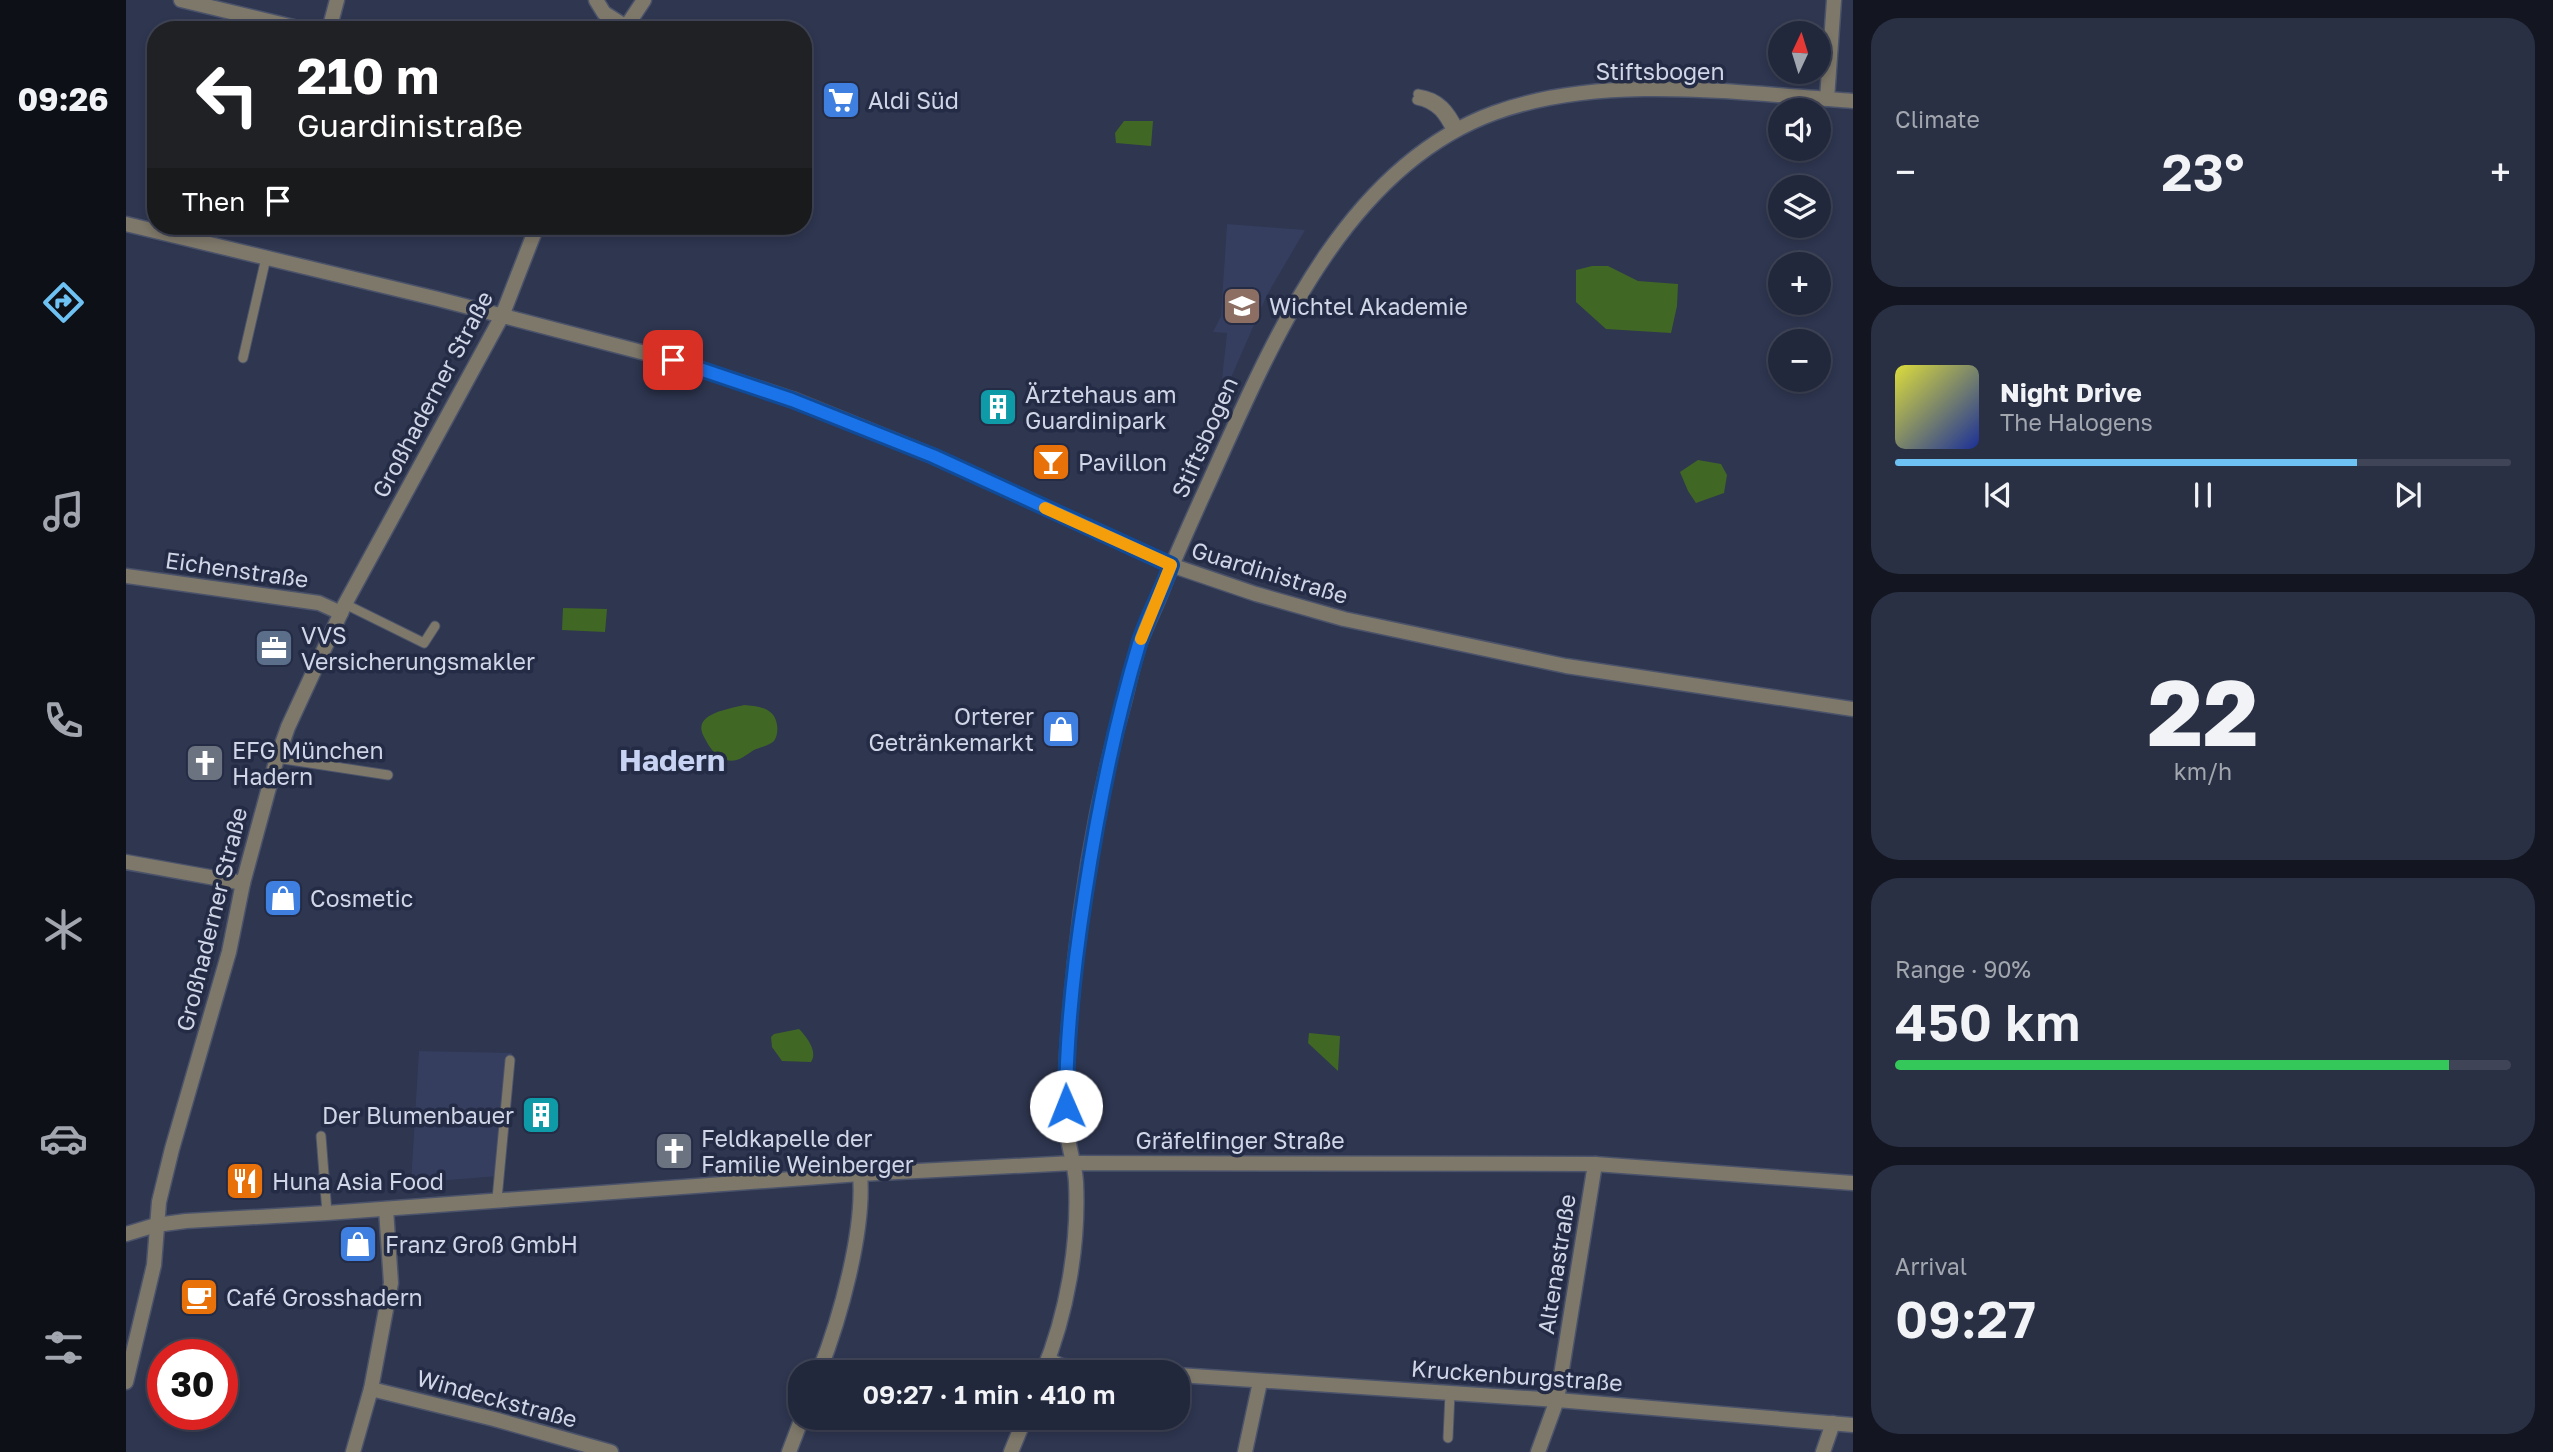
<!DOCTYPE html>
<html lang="en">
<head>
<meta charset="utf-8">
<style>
	body { margin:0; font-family:"Golos Text",sans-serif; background:#2a3043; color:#f1f3f6; height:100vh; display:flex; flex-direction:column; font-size:26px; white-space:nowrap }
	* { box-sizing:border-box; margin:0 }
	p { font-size:23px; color:#a2a6af }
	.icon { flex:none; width:38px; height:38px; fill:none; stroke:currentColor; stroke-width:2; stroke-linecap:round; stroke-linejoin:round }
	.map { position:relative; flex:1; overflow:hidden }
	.side { display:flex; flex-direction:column; gap:18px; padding:18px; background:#131621; width:700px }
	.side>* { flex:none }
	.banner { position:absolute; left:21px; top:21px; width:665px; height:214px; border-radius:28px; box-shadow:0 4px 10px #0003,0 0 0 2px #3f4456; background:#202124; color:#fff; overflow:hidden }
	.needle { width:46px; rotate:4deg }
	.buttons { position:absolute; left:1642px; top:21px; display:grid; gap:14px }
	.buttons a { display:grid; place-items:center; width:63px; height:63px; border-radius:50%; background:#22283c; box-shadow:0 4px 10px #0003,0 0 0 2px #3f4456; font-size:35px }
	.speed { position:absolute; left:21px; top:1339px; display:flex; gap:14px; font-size:35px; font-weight:700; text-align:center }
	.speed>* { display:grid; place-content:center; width:91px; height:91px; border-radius:50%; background:#22283c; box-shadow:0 4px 10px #0003,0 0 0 2px #3f4456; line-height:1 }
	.speed .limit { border:10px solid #d22; background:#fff; color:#111 }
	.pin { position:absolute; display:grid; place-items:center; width:60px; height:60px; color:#fff; margin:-30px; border-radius:14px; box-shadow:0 4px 10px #0006 }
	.me { position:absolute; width:77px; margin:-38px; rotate:359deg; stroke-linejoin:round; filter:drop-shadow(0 0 5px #0008) }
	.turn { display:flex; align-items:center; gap:24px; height:147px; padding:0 35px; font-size:32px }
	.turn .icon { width:91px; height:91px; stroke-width:2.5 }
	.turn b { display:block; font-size:49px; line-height:60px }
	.then { display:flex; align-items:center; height:66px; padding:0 35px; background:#0003; gap:14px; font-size:26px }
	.big { font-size:52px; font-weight:600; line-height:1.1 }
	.side .widget { flex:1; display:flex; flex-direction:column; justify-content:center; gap:10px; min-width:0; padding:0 24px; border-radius:28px; background:#2a3043 }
	.side .dial { align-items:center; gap:0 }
	.dial b { font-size:91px; line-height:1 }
	.song { display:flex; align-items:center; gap:21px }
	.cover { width:84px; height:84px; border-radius:10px; background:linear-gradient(135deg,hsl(60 70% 55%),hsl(230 70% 35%)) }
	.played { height:7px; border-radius:4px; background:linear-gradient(90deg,#6ec2f3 75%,#3f4456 75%) }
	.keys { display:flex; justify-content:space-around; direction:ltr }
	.heat { display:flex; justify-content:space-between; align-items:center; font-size:38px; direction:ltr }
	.charge { height:10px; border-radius:5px; background:linear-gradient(90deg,#34c759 90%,#3f4456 0) }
	.trip { position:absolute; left:662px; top:1360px; width:402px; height:70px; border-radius:28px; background:#22283c; box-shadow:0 4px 10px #0003,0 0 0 2px #3f4456; font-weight:600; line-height:70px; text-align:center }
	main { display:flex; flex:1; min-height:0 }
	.dock { display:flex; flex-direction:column; width:126px; justify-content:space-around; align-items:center; background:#0e1018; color:#a2a6af }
	.dock .icon { width:49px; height:49px }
	.dock .selected { color:#6ec2f3 }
	.dock b { font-size:32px; color:#f1f3f6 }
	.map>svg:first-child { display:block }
	.built { fill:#353e5f }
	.green { fill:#416725 }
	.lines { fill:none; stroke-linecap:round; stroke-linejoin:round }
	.service-casing { stroke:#4b536b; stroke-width:11 }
	.minor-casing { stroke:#4b536b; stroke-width:17 }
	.service { stroke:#7e786a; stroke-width:9 }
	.minor { stroke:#7e786a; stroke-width:14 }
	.route-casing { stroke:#114b97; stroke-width:18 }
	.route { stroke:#1a73e8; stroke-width:12 }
	.slow { stroke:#f59e0b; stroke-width:12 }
	.labels { text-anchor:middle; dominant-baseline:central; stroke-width:7; stroke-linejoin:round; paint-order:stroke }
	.street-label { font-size:23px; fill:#d0d6e7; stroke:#242b45 }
	.poi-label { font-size:23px; fill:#d0d6e7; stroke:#242b45; text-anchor:start }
	.district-label { font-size:30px; font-weight:bold; fill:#c8d3f4; stroke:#242b45 }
</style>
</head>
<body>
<main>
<nav class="dock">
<b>09:26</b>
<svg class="icon selected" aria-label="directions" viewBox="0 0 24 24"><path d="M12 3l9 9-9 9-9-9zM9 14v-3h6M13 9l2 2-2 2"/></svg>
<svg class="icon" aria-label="music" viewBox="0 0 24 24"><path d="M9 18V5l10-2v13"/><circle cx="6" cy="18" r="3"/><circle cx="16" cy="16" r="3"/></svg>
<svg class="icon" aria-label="phone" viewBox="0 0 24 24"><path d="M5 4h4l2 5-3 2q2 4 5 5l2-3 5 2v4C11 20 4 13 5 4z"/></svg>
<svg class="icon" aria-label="climate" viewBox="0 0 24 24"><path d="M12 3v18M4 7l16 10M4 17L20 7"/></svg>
<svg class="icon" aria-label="car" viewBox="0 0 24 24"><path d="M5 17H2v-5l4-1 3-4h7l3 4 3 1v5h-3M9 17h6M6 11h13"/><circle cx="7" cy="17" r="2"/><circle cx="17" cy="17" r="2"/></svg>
<svg class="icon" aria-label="filters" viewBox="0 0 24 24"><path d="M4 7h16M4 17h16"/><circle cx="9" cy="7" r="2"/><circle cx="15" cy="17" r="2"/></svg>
</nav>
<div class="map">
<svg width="1727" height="1452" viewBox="0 0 1727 1452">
	<rect width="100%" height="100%" fill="#2e3650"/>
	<g class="built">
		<polygon points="1101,224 1179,230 1141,295 1104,380 1096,379 1101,333 1087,332 1095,316"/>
		<polygon points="293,1051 386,1053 373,1176 285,1183"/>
	</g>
	<g class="green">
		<polygon points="998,121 1027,121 1025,146 990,143 989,133"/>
		<polygon points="1466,266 1482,266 1512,281 1552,284 1551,306 1545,333 1480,329 1450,302 1450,270"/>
		<polygon points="1572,460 1595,464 1601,475 1598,493 1570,503 1562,491 1554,472"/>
		<polygon points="437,608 481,609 479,632 436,630"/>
		<path d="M 618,705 C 632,706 649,708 651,725 C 652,730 651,737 648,741 C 643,746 634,747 628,750 C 617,757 608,766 594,757 C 586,752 581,743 577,735 C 567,713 604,709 618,705 Z"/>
		<path d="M 673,1029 C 681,1037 692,1052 685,1062 L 656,1061 L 646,1047 L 645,1037 L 648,1034 Z"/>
		<polygon points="1183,1033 1214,1036 1212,1071 1182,1043"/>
	</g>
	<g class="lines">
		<g class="service-casing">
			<g id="service">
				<path d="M 1292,94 C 1314,97 1324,110 1333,129"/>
				<path d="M 1291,100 C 1311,104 1318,116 1326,132"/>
				<polyline points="117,358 140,258"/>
				<polyline points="219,604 298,643 309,626"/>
				<polyline points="151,758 262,775"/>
				<polyline points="195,1136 201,1213"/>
				<polyline points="371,1199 384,1060"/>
				<polyline points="1322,1438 1324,1393"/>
			</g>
		</g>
		<g class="minor-casing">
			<g id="minor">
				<polyline points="55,0 180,30"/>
				<polyline points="470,0 478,13 500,27"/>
				<polyline points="203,30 211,0"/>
				<polyline points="498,30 518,0"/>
				<polyline points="1701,99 1708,0"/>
				<polyline points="0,224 312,299 546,360 666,399 807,456 1045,565 1130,594 1218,619 1440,666 1727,709"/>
				<polyline points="0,576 193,603 215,613"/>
				<polyline points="0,862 117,883"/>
				<polyline points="0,1234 30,1225 60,1221 201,1213 734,1174 947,1163 1469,1164 1727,1183"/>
				<polyline points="922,1360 936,1366 1012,1372"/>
				<path d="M 693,1372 C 714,1319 739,1230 734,1174"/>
				<path d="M 917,1372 C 941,1314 953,1245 950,1182 C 949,1164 942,1147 941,1130 C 937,1074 944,1017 949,962 C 958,874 974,787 998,702 C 1003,682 1007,662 1014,642 C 1021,623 1031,604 1038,585 C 1052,550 1068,515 1084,480 C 1145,345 1217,168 1368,113 C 1477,73 1613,93 1727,101"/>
				<polyline points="1052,1375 1431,1400 1727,1425"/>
				<polyline points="0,1382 28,1265 33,1202 46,1149 103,952 117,883 151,758 162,727 219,604 376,316 411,226"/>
				<polyline points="245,1389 368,1419 485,1452"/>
				<polyline points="227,1452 245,1389 265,1283 260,1209"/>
				<polyline points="663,1452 676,1418"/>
				<polyline points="885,1452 899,1418"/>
				<polyline points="1119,1452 1134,1382"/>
				<polyline points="1412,1452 1431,1400 1469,1164"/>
				<polyline points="1697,1452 1707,1423"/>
			</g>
		</g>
		<use href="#service" class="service"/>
		<use href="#minor" class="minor"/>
	</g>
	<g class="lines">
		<g class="route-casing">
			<path id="route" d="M 547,360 L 666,400 L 807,456 L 1045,565 C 1036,592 1021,617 1013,644 C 988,727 972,809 959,894 C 948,964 940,1035 940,1106"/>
		</g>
		<use href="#route" class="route"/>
		<polyline class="slow" points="919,508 1045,565 1015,639"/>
	</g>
	<defs>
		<g id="supermarket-square" transform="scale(2.0125)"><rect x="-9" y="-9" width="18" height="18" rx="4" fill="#3f7fe0" stroke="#242b45"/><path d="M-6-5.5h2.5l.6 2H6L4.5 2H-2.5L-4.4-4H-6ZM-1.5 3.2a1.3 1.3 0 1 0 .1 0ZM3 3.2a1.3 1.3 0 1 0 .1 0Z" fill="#fff"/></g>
		<g id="school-square" transform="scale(2.0125)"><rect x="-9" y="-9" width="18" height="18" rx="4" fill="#8d6e63" stroke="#242b45"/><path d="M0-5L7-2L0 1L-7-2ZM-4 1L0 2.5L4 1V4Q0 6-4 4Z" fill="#fff"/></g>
		<g id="building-square" transform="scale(2.0125)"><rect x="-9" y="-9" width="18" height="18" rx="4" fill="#0f9aa8" stroke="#242b45"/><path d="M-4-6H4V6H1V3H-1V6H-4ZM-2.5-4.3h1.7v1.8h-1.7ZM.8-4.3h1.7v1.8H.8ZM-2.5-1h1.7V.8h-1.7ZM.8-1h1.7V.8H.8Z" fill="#fff"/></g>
		<g id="bar-square" transform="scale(2.0125)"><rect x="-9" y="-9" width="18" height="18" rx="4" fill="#e8710a" stroke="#242b45"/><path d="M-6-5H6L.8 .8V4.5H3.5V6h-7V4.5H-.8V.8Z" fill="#fff"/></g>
		<g id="office-square" transform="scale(2.0125)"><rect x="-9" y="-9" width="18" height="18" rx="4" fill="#5c6f8a" stroke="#242b45"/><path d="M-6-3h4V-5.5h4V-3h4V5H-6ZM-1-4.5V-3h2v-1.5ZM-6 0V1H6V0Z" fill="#fff"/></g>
		<g id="shop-square" transform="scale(2.0125)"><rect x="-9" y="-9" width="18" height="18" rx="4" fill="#3f7fe0" stroke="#242b45"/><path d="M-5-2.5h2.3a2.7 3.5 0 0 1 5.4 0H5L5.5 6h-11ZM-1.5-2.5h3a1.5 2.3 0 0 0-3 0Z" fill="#fff"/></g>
		<g id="church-square" transform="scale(2.0125)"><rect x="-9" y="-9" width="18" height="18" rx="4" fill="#6b7280" stroke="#242b45"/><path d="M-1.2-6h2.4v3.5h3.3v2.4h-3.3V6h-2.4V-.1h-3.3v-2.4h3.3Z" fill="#fff"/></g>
		<g id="restaurant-square" transform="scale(2.0125)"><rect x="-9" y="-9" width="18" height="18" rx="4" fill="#e8710a" stroke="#242b45"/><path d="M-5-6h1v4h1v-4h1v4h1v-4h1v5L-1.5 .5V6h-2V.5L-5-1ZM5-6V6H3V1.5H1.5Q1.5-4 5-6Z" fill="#fff"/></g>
		<g id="cafe-square" transform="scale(2.0125)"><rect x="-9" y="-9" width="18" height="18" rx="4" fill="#e8710a" stroke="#242b45"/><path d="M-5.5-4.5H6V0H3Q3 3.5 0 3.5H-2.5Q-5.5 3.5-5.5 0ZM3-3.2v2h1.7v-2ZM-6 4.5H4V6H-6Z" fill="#fff"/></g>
	</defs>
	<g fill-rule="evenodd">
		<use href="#supermarket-square" x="715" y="100"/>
		<use href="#school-square" x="1116" y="306"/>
		<use href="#building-square" x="872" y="407"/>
		<use href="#bar-square" x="925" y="462"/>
		<use href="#office-square" x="148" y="648"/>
		<use href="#shop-square" x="935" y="729"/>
		<use href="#church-square" x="79" y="763"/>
		<use href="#shop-square" x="157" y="898"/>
		<use href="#building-square" x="415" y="1115"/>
		<use href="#church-square" x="548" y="1151"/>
		<use href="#restaurant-square" x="119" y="1181"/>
		<use href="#shop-square" x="232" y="1244"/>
		<use href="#cafe-square" x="73" y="1297"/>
	</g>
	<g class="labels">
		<g class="street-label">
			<text x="1534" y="71">Stiftsbogen</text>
			<text transform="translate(306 394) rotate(-62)">Großhaderner Straße</text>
			<text transform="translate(1078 437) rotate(-66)">Stiftsbogen</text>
			<text transform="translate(111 569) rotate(8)">Eichenstraße</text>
			<text transform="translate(1144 572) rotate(17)">Guardinistraße</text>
			<text transform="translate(85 919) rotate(-76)">Großhaderner Straße</text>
			<text x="1114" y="1140">Gräfelfinger Straße</text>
			<text transform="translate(1430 1264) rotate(-81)">Altenastraße</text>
			<text transform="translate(1391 1375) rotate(4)">Kruckenburgstraße</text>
			<text transform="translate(371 1398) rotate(15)">Windeckstraße</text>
		</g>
		<g class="poi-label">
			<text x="742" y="100">Aldi Süd</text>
			<text x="1143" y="306">Wichtel Akademie</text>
			<text x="899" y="394">Ärztehaus am<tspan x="899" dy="26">Guardinipark</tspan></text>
			<text x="952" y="462">Pavillon</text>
			<text x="175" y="635">VVS<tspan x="175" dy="26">Versicherungsmakler</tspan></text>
			<text x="908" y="716" text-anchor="end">Orterer<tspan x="908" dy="26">Getränkemarkt</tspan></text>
			<text x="106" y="750">EFG München<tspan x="106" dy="26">Hadern</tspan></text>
			<text x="184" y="898">Cosmetic</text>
			<text x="388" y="1115" text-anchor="end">Der Blumenbauer</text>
			<text x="575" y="1138">Feldkapelle der<tspan x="575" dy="26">Familie Weinberger</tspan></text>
			<text x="146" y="1181">Huna Asia Food</text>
			<text x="259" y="1244">Franz Groß GmbH</text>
			<text x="100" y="1297">Café Grosshadern</text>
		</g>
		<g class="district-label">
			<text x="546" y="760">Hadern</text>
		</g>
	</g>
</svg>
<div class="buttons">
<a><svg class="needle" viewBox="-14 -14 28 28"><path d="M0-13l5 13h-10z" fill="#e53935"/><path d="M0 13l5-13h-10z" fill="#a2a6af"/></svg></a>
<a><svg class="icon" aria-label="sound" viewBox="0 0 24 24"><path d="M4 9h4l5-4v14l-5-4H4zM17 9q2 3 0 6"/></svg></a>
<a><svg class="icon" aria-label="layers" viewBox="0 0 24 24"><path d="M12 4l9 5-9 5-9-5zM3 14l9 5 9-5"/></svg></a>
<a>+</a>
<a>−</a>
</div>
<div class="speed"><div class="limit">30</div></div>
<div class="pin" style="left:547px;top:360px;background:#d93025"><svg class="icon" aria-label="arrive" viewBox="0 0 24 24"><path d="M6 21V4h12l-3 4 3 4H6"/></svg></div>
<svg class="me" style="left:940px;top:1106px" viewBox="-20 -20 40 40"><circle r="19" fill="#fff"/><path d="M0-13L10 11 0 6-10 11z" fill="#1a73e8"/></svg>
<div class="trip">09:27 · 1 min · 410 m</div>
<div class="banner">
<div class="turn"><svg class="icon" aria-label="left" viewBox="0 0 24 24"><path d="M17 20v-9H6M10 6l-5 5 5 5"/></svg><div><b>210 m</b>Guardinistraße</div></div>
<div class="then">Then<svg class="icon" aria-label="arrive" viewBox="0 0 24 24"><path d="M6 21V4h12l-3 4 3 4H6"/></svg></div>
</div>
</div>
<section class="side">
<div class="widget"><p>Climate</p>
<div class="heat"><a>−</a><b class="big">23°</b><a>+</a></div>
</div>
<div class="widget">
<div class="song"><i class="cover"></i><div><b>Night Drive</b><p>The Halogens</p></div></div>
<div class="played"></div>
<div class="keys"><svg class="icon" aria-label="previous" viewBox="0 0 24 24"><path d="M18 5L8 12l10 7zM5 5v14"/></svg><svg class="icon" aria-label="pause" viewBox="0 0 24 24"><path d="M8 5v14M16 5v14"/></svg><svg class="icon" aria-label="next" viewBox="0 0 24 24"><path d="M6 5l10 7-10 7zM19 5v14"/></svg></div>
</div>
<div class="widget dial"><b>22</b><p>km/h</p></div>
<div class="widget"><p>Range · 90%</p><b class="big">450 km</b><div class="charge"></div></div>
<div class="widget"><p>Arrival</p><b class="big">09:27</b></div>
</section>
</main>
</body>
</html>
